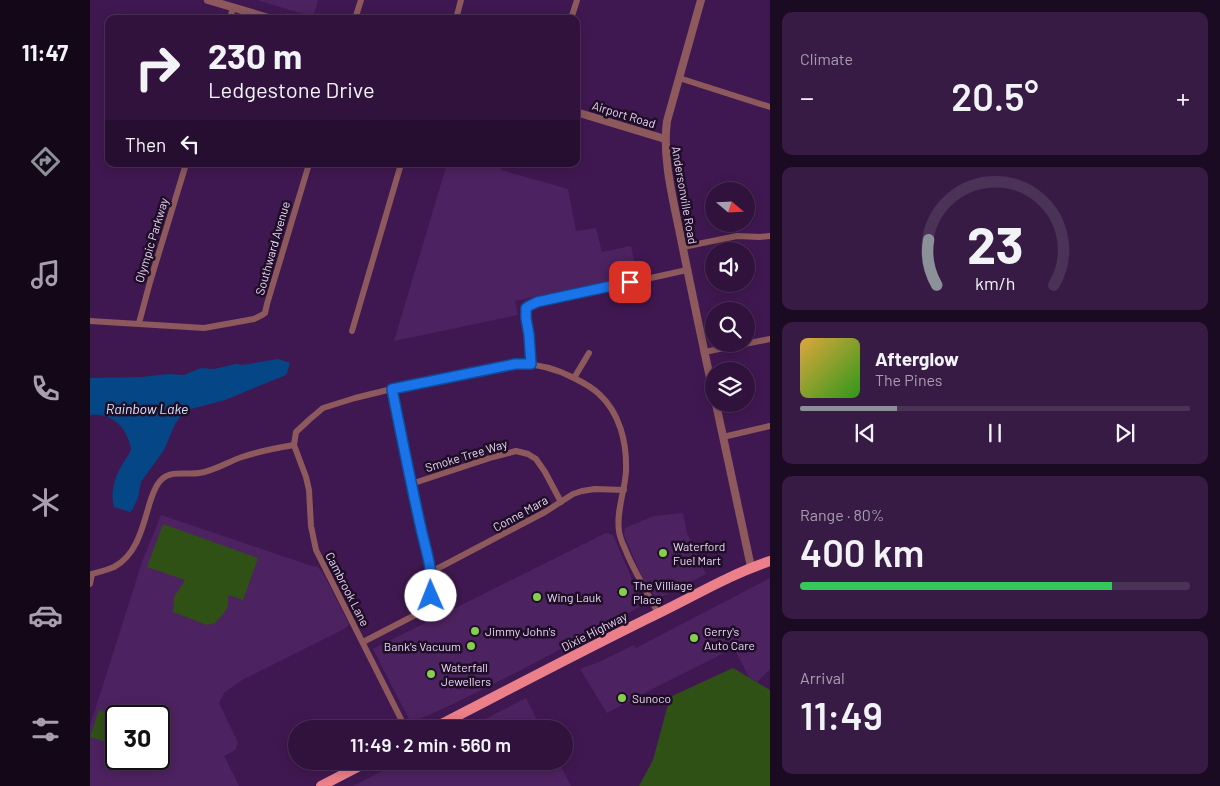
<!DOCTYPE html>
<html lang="en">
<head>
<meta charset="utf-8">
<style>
	body { margin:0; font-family:Barlow,sans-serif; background:#381b44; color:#f1f3f6; height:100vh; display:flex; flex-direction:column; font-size:19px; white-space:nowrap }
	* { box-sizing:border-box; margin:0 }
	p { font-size:16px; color:#a89eb0 }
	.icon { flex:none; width:28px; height:28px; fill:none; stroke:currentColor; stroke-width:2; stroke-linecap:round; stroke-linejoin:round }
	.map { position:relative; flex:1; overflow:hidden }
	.sheet { display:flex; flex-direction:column; gap:12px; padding:12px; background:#1a0a22; width:450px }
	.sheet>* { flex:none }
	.banner { position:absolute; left:15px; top:15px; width:475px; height:152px; border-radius:10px; box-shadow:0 2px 12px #0003,0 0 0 1px #4b3257; background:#30123d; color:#f1f3f6; overflow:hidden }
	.needle { width:32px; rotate:109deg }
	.controls { position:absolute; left:615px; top:182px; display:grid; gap:10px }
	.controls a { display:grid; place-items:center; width:50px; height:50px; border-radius:50%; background:#30123d; box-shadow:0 2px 12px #0003,0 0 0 1px #4b3257; font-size:25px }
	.speed { position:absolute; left:15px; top:705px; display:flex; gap:10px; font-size:25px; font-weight:700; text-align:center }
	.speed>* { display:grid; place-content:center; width:65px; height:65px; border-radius:50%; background:#30123d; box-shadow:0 2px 12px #0003,0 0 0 1px #4b3257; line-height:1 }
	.speed .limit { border:2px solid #111; border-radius:8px; background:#fff; color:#111 }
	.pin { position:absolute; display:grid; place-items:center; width:42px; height:42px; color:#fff; margin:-21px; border-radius:10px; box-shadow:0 2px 8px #0006 }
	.me { position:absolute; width:55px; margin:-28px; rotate:359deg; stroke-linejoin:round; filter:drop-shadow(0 0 4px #0008) }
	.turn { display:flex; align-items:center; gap:18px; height:105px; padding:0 20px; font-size:22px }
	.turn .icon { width:65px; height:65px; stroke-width:2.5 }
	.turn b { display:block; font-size:35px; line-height:42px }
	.then { display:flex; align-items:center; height:48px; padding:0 20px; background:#0003; gap:10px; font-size:19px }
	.big { font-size:38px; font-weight:600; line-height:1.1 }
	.sheet .card { flex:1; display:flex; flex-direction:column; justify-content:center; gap:8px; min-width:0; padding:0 18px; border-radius:10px; background:#381b44 }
	.sheet .dial { align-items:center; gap:0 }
	.dial svg { height:130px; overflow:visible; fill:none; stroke:#4b3257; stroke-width:7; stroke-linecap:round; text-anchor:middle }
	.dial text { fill:#f1f3f6; stroke:none }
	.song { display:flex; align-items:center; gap:15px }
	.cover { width:60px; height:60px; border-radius:8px; background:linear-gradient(135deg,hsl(40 70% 55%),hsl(110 70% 35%)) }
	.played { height:5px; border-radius:2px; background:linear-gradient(90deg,#8c9099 25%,#4b3257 25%) }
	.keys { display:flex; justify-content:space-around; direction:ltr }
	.heat { display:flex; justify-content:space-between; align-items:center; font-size:28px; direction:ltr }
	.charge { height:8px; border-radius:4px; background:linear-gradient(90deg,#34c759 80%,#4b3257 0) }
	.trip { position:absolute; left:198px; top:720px; width:285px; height:50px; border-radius:25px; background:#30123d; box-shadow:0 2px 12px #0003,0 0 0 1px #4b3257; font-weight:600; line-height:50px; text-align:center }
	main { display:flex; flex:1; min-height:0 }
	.tab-bar { display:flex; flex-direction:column; width:90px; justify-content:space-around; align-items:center; background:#130718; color:#a89eb0 }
	.tab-bar .icon { width:35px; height:35px }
	.tab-bar .on { color:#8c9099 }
	.tab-bar b { font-size:22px; color:#f1f3f6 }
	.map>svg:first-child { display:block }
	.built { fill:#4d2260; fill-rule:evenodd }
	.green { fill:#2f5116 }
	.water { fill:#054687 }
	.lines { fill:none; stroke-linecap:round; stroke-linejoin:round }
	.minor { stroke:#8d595d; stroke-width:6 }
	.tertiary { stroke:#8d595d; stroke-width:8 }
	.primary { stroke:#eb808b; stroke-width:10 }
	.route-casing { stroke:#114b97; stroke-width:12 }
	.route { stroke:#1a73e8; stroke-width:9 }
	.poi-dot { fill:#84cf4d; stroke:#1e0e26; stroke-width:2 }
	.labels { text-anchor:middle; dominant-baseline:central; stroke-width:5; stroke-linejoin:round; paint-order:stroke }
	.street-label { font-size:12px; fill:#e9d3f5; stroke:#1e0e26 }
	.poi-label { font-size:12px; fill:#e9d3f5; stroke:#1e0e26; text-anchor:start }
	.water-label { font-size:14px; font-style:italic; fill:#d2e4fb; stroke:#1e0e26 }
</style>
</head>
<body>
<main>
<nav class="tab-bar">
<b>11:47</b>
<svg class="icon on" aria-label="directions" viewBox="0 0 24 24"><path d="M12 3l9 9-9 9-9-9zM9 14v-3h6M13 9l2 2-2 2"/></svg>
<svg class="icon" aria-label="music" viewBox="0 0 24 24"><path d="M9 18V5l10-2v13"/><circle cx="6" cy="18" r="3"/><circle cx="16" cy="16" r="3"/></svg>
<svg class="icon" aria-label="phone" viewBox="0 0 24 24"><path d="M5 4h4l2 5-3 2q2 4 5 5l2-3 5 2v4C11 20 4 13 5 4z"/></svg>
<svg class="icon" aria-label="climate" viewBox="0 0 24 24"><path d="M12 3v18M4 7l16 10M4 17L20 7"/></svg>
<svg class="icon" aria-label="car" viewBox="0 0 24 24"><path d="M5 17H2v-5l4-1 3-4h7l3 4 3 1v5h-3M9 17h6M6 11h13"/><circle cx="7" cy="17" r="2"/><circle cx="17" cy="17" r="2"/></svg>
<svg class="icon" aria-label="filters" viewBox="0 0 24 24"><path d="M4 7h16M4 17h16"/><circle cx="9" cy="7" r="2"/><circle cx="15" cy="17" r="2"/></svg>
</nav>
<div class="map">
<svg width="680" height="786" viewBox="0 0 680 786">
	<rect width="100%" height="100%" fill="#401851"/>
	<g class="built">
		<polygon points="167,0 228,0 223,17"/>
		<polygon points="357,164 406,164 412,166 411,170 478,189 486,231 506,228 512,252 541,246 547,275 425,301 428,315 304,341"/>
		<polygon points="593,513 597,533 616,574 567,599 555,584 534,535 535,528 564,516"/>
		<path d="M 71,515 L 222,566 L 228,567 L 234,575 L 259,624 L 254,629 L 152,680 L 134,693 L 129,703 L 148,743 L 145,750 L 134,756 L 149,786 L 0,786 L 0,726 L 52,562 ZM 26,716 L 69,716 L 69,759 L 26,759 Z"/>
		<polygon points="516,533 523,535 553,605 433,669 363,704 321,723 283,649"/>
		<polygon points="680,578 680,669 667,682 659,677 644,648 566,687 517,713 490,669 507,663 544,645 546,648"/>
		<polygon points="436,698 452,729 376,729"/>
		<polygon points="312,761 468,761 481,786 263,786"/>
	</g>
	<g class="green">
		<polygon points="73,524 168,558 153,600 138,595 138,606 134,613 125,623 117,625 83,612 84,597 95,580 57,567"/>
		<polygon points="643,668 680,690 680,786 549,786 563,760 580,697"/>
		<polygon points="9,710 17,712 26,718 26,745 0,737"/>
	</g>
	<path class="water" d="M 188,359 L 200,363 L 197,373 L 196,375 L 135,400 L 101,409 L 91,416 L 85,424 L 74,450 L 51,482 L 48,497 L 43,509 L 40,512 L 24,507 C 20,492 25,475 34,462 C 36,458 40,454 41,449 C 41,447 39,443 39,441 C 33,423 19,413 0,415 L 0,378 L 52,377 L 78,374 L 94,375 L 111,368 L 124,369 L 146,364 L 153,365 Z"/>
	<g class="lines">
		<g class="minor">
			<polyline points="140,19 143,7"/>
			<polyline points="265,19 271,0"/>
			<polyline points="366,19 371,0"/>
			<polyline points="481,19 487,0"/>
			<polyline points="589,78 680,107"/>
			<polyline points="593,247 647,236 670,237 680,236"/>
			<polyline points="0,321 114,328 164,319 172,315 175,313 177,304 219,164"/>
			<polyline points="49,323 60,282 96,164"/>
			<polyline points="262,331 311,164"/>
			<polyline points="614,352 680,339"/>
			<polyline points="441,364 439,335 436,318 436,308 439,306 447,303 597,270"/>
			<polyline points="484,378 499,353"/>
			<polyline points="633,437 680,426"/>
			<polyline points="321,484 403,457 426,451 438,454 446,459 455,472 471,502"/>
			<polyline points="341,572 455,512 483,494 492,491 505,489 534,490"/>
			<path d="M 2,574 C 9,572 17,570 24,567 C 47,555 53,526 60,502 C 63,494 65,485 72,479 C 82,470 97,475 109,473 C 125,471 137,462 152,457 C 169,451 186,448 204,445"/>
			<polyline points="0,584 2,574"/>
			<path d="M 273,642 L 331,612 C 339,605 342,595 342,584 C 341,564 334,544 330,524 C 320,479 311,434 302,389"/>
			<path d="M 316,729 L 226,550 L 221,526 L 219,490 L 216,477 L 204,445 L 206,432 L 220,419 L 233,408 L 265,398 L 314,386 L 425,364 C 446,363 465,368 484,378 C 492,382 502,387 509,394 C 530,413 537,443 536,471 C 535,491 526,511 529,531 C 530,540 535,548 538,556 C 547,576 558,594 568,613"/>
		</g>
		<g class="tertiary">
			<polyline points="118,0 182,19"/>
			<path d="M 611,0 L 577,121 C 572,157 583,199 590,234 C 601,288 612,342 624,396"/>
			<polyline points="486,112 575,139"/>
			<polyline points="626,404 661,567"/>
		</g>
		<g class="primary">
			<path d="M 342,729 C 418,690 493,650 569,613 C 606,595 641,574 680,561"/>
			<polyline points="231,786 279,761"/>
		</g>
	</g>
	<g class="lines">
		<g class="route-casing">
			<path id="route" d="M 341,596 C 344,571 335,548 330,524 C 320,479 311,434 302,389 L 425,364 L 441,364 L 439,335 L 436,318 L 436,308 L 439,306 L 447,302 L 540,282"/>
		</g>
		<use href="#route" class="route"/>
	</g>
	<g class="poi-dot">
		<circle cx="573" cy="553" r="5"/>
		<circle cx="533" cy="592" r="5"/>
		<circle cx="447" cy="597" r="5"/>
		<circle cx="385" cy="631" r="5"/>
		<circle cx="604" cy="638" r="5"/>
		<circle cx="381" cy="646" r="5"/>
		<circle cx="341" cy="674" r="5"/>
		<circle cx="532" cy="698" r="5"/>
	</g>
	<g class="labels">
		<g class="street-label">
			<text transform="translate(534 114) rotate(17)">Airport Road</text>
			<text transform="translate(595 195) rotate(80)">Andersonville Road</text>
			<text transform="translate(61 240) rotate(-73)">Olympic Parkway</text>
			<text transform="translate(182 248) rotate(-74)">Southward Avenue</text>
			<text transform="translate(376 455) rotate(-17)">Smoke Tree Way</text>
			<text transform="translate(430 513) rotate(-29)">Conne Mara</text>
			<text transform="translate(258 589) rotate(63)">Cambrook Lane</text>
			<text transform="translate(504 631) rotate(-27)">Dixie Highway</text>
		</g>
		<g class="poi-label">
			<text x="583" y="546">Waterford<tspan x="583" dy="14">Fuel Mart</tspan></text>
			<text x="543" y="585">The Villiage<tspan x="543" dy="14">Place</tspan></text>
			<text x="457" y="597">Wing Lauk</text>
			<text x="395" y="631">Jimmy John's</text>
			<text x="614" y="631">Gerry's<tspan x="614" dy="14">Auto Care</tspan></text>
			<text x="371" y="646" text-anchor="end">Bank's Vacuum</text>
			<text x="351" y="667">Waterfall<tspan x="351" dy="14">Jewellers</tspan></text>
			<text x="542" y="698">Sunoco</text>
		</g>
		<g class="water-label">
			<text x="57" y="408">Rainbow Lake</text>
		</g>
	</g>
</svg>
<div class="controls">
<a><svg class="needle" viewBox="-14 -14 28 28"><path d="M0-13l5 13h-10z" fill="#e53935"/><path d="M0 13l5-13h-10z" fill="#a89eb0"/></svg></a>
<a><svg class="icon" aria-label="sound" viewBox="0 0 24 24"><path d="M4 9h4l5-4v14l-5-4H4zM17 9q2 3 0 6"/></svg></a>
<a><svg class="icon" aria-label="search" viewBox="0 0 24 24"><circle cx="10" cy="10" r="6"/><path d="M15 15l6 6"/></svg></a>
<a><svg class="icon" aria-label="layers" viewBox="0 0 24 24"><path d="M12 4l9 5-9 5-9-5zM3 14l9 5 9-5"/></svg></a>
</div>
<div class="speed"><div class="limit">30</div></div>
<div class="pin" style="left:540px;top:282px;background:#d93025"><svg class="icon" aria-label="arrive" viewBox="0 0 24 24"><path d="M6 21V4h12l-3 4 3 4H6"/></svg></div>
<svg class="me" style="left:341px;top:596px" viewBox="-20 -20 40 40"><circle r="19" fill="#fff"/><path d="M0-13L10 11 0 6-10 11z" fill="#1a73e8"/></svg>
<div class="trip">11:49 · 2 min · 560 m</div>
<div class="banner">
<div class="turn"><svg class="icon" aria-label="right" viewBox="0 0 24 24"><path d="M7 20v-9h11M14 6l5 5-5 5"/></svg><div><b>230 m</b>Ledgestone Drive</div></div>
<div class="then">Then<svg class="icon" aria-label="left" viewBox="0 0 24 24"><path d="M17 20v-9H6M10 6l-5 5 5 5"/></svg></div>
</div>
</div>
<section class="sheet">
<div class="card"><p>Climate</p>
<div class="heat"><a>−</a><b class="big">20.5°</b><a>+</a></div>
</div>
<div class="card dial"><svg viewBox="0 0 100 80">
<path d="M14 69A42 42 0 1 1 86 69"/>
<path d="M14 69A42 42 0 0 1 9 41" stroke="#8c9099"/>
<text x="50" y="56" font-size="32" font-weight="700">23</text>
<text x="50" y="72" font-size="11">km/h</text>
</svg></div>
<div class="card">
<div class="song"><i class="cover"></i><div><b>Afterglow</b><p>The Pines</p></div></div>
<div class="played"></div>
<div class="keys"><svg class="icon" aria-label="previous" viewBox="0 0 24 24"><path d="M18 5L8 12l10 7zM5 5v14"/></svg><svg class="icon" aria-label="pause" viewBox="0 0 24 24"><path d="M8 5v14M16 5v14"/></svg><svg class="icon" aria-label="next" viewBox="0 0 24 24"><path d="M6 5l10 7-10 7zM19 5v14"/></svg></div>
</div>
<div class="card"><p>Range · 80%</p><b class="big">400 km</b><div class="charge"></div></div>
<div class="card"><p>Arrival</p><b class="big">11:49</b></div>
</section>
</main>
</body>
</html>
